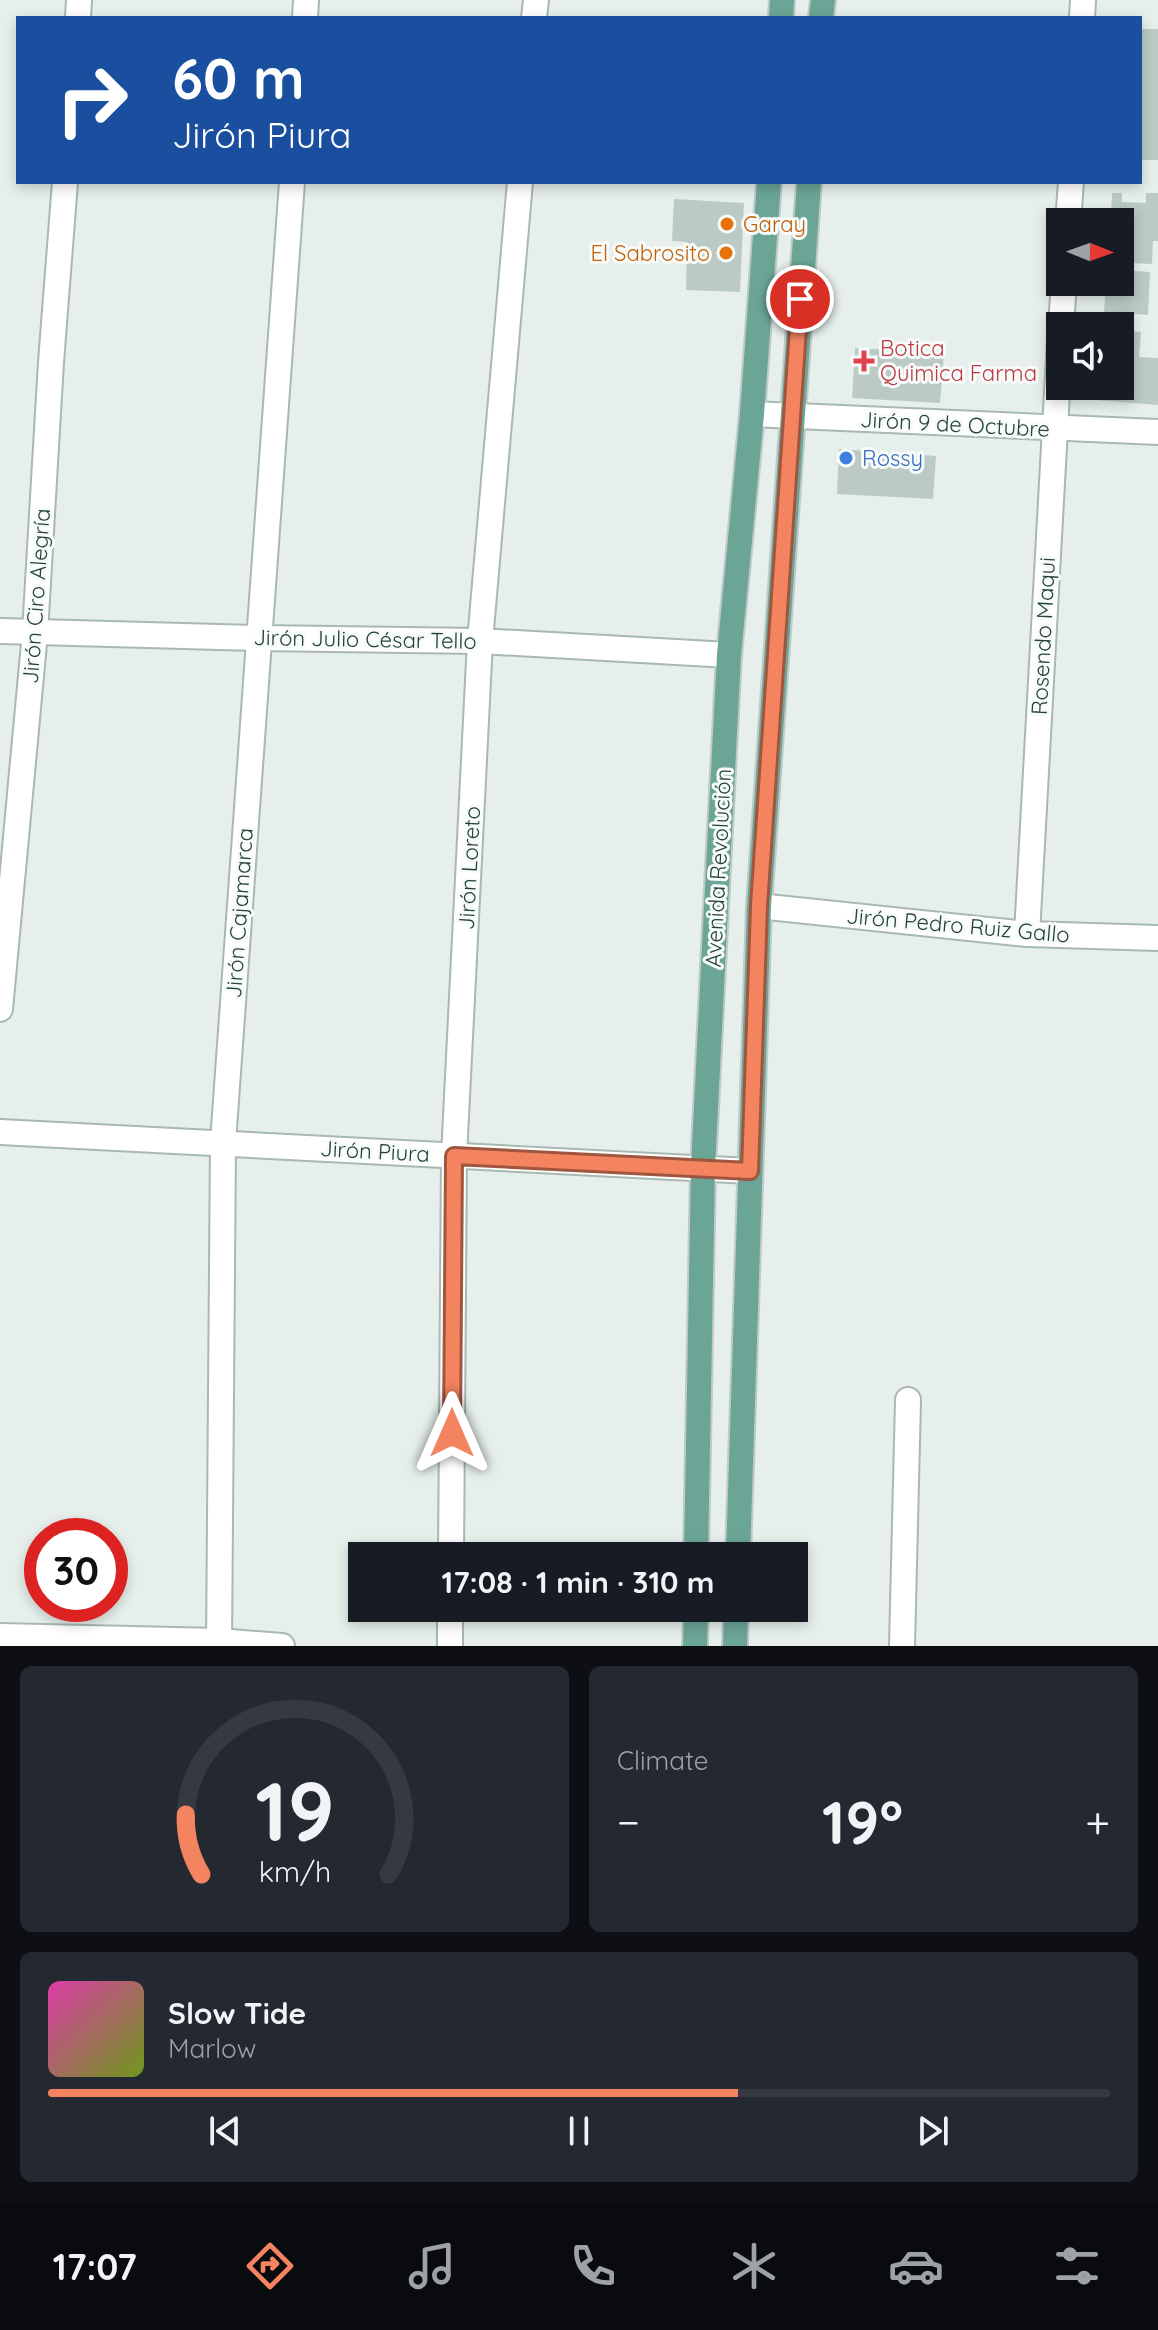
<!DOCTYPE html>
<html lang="en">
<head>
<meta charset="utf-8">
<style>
	body { margin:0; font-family:Quicksand,sans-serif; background:#242831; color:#f1f3f6; height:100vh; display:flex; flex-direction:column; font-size:30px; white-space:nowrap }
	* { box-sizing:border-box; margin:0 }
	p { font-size:26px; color:#9ea1a6 }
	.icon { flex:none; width:44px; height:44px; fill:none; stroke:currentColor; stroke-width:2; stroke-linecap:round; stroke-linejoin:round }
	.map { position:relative; height:1646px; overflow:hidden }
	.panel { display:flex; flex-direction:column; gap:20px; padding:20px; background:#0d0f14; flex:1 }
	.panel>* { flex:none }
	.top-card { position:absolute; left:16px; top:16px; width:1126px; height:168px; border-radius:0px; box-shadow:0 4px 12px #0003; background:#1a4fa0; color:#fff; overflow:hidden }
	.needle { width:52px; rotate:91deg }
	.buttons { position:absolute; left:1046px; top:208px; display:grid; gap:16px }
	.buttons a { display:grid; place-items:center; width:88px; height:88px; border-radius:0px; background:#171b24; box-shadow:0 4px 12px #0003; font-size:40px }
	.speed { position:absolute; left:24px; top:1518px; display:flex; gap:16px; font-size:40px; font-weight:700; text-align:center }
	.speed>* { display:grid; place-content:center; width:104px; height:104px; border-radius:50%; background:#171b24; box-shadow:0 4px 12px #0003; line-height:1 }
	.speed .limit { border:12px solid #d22; background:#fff; color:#111 }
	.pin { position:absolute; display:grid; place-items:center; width:68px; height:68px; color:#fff; margin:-34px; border:4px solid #fff; border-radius:50%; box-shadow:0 2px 8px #0007 }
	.me { position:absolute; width:88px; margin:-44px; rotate:0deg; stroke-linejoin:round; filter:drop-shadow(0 0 6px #0008) }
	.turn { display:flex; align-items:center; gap:28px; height:168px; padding:0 24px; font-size:36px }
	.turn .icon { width:104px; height:104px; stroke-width:2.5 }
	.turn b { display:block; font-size:56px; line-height:68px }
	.big { font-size:60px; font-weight:700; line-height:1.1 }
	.panel .card { flex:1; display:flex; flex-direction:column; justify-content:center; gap:12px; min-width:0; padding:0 28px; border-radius:12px; background:#242831 }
	.panel .dial { align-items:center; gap:0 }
	.dial svg { height:208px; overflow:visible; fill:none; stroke:#363941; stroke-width:7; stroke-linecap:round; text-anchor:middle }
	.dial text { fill:#f1f3f6; stroke:none }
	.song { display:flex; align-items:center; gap:24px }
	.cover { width:96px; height:96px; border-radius:12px; background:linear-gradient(135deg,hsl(320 70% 55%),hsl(80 70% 35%)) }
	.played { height:8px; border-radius:4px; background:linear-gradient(90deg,#f4845f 65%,#363941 65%) }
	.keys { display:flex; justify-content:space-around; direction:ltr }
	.heat { display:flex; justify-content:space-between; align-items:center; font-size:44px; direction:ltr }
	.panel .tiles { flex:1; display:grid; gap:20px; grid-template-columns:1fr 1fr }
	.card:last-child { grid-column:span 2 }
	.trip { position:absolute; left:348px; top:1542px; width:460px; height:80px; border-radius:0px; background:#171b24; box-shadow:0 4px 12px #0003; font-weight:700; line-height:80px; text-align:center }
	.tabs { display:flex; height:128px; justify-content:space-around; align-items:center; background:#090b0e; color:#9ea1a6 }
	.tabs .icon { width:56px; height:56px }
	.tabs .selected { color:#f4845f }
	.tabs b { font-size:36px; color:#f1f3f6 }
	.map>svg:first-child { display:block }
	.building { fill:#bbcac4 }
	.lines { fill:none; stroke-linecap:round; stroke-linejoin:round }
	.minor-casing { stroke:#a8b8b2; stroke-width:28 }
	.primary-casing { stroke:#c2cac8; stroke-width:28 }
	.minor { stroke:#fff; stroke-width:24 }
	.primary { stroke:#6aa596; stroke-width:24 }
	.route-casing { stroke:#9f563e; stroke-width:20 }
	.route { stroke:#f4845f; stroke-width:14 }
	.food-dot { fill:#e8710a; stroke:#f7fbf9; stroke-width:3 }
	.health-dot { fill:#e0444e; stroke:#f7fbf9; stroke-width:3 }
	.shop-dot { fill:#3f7fe0; stroke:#f7fbf9; stroke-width:3 }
	.labels { text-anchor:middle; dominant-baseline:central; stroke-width:6; stroke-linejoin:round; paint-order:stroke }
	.food-label { font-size:22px; fill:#c56008; stroke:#f7fbf9; text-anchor:start }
	.health-label { font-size:22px; fill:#be3a42; stroke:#f7fbf9; text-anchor:start }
	.street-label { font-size:22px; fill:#24423a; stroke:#f7fbf9 }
	.shop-label { font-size:22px; fill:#366cbe; stroke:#f7fbf9; text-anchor:start }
</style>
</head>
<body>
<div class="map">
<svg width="1158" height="1646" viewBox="0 0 1158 1646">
	<rect width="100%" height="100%" fill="#e6efeb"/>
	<g class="building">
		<rect x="1140" y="29" width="18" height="131"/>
		<polygon points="1112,193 1122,193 1122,202 1146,203 1146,193 1158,193 1158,241 1153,241 1152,264 1130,263 1131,244 1120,244 1120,222 1111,222"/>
		<polygon points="674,199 744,203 740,292 686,290 687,242 672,241"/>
		<polygon points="1120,270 1150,272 1148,315 1104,312 1106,282 1120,282"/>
		<polygon points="1120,330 1141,332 1139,357 1158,358 1158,405 1096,400 1097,386 1120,386"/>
		<polygon points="855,348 944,353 940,403 852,398"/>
		<polygon points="839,449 936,456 933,499 837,494"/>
	</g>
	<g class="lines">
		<g class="minor-casing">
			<g id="minor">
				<polyline points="78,18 79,0"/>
				<polyline points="305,18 306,0"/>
				<polyline points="534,18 536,0"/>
				<polyline points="1082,18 1083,0"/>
				<polyline points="1068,222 1071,182"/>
				<polyline points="1061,326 1064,282"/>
				<polyline points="752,414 1158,432"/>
				<polyline points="0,631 258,638 480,641 729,655"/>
				<polyline points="759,906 1027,934 1158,938"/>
				<polyline points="1027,934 1060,338"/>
				<polyline points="0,1009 35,633 51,362 65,182"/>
				<polyline points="0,1132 750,1171"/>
				<polyline points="451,1556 454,1156 480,641 520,182"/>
				<polyline points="0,1636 219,1641 282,1646"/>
				<polyline points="219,1646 223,1142 292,182"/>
				<polyline points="450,1646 450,1608"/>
				<polyline points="902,1646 908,1400"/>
			</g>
		</g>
		<g class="primary-casing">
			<g id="primary">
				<polyline points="781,18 782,0"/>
				<polyline points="821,18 823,0"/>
				<polyline points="696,1556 703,1168 716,907 729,655 752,414 769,182"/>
				<polyline points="738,1556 759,906 809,182"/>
				<polyline points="695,1646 696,1608"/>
				<polyline points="735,1646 736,1608"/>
			</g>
		</g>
		<use href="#minor" class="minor"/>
		<use href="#primary" class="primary"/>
	</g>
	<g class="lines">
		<g class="route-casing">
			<polyline id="route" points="452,1433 454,1156 750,1171 759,906 800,299"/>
		</g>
		<use href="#route" class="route"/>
	</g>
	<g class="food-dot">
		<circle cx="727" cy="224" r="8"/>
		<circle cx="726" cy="253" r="8"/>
	</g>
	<path class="health-dot" d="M860 349h8v8h8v8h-8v8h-8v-8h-8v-8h8z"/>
	<circle class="shop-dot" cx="846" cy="458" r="8"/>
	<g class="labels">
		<g class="food-label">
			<text x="743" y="224">Garay</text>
			<text x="710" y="253" text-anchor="end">El Sabrosito</text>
		</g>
		<g class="health-label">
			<text x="880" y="348">Botica<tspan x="880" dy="25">Quimica Farma</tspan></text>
		</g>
		<g class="street-label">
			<text transform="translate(955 424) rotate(3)">Jirón 9 de Octubre</text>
			<text transform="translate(36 596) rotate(-86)">Jirón Ciro Alegría</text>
			<text transform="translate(1043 636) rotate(-87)">Rosendo Maqui</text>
			<text transform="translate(365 639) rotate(1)">Jirón Julio César Tello</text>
			<text transform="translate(469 868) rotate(-87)">Jirón Loreto</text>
			<text transform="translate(718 868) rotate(-87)">Avenida Revolución</text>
			<text transform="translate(239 913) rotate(-86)">Jirón Cajamarca</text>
			<text transform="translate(958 925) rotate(5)">Jirón Pedro Ruiz Gallo</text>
			<text transform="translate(375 1151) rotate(3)">Jirón Piura</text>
		</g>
		<g class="shop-label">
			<text x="862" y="458">Rossy</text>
		</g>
	</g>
</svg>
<div class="buttons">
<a><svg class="needle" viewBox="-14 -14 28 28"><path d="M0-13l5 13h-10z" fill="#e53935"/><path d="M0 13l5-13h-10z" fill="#9ea1a6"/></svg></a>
<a><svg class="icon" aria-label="sound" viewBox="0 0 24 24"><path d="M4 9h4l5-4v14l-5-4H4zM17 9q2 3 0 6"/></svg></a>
</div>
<div class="speed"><div class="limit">30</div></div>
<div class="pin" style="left:800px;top:299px;background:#d93025"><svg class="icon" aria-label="arrive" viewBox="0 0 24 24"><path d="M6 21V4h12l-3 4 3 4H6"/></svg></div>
<svg class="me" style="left:452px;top:1433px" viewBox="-20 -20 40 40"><path d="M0-17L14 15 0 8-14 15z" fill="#f4845f" stroke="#fff" stroke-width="4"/></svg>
<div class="trip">17:08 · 1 min · 310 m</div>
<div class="top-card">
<div class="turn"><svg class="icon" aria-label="right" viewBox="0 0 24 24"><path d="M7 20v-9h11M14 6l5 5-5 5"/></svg><div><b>60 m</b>Jirón Piura</div></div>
</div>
</div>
<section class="panel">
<div class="tiles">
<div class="card dial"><svg viewBox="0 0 100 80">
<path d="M14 69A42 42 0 1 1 86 69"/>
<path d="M14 69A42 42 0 0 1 8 46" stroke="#f4845f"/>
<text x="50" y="56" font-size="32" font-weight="700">19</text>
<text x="50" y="72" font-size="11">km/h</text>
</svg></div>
<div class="card"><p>Climate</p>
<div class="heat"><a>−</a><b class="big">19°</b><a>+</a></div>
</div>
<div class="card">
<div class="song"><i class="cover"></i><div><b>Slow Tide</b><p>Marlow</p></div></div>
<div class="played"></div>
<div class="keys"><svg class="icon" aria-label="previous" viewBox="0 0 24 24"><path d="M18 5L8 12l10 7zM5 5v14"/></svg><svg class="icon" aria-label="pause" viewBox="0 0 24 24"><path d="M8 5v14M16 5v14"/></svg><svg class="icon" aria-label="next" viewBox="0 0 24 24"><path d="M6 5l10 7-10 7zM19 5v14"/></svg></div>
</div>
</div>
</section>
<nav class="tabs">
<b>17:07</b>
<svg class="icon selected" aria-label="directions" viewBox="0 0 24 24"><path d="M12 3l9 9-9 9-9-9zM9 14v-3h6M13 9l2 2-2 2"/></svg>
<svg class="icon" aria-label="music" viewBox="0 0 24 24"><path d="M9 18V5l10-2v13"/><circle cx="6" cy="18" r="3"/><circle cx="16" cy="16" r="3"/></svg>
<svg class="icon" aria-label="phone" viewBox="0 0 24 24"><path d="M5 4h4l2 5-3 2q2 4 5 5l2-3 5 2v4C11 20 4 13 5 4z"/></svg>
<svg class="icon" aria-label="climate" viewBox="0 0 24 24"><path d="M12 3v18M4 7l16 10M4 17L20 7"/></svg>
<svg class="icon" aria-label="car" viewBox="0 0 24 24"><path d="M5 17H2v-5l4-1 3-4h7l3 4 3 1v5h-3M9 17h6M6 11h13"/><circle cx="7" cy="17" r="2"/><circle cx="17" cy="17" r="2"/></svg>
<svg class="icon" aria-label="filters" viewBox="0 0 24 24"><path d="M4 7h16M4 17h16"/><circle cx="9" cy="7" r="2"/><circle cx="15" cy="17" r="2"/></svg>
</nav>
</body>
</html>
